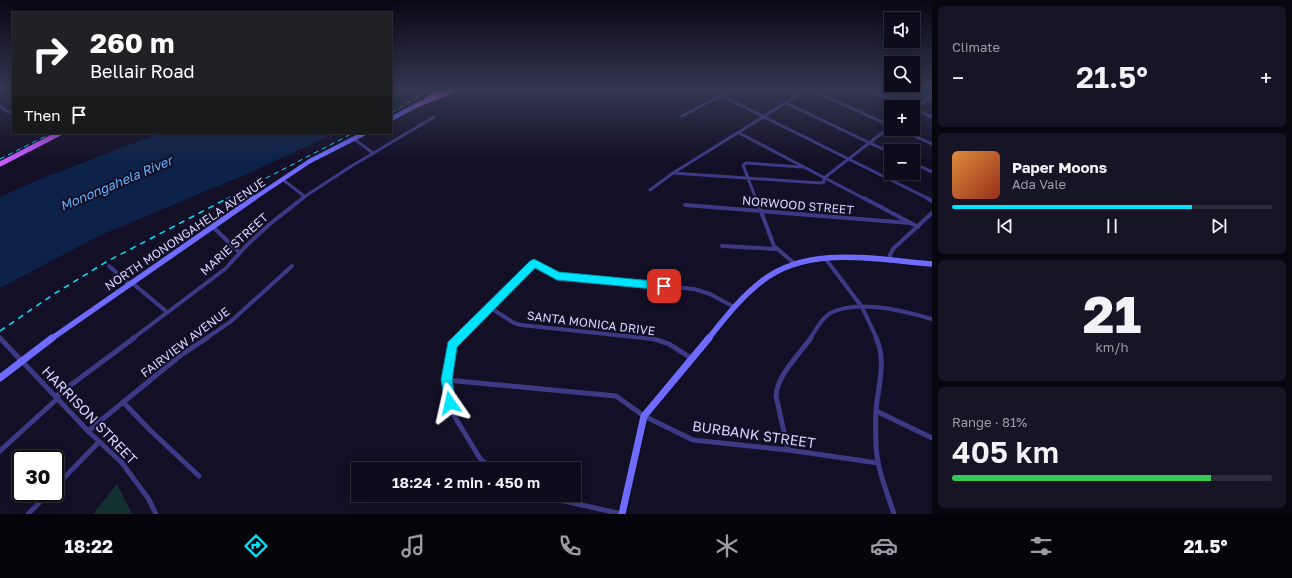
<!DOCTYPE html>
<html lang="en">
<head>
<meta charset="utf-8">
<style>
	body { margin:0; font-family:"Golos Text",sans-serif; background:#171425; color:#f1f3f6; height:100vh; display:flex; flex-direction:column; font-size:15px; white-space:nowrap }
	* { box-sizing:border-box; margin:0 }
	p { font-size:13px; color:#9b9ba3 }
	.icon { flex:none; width:22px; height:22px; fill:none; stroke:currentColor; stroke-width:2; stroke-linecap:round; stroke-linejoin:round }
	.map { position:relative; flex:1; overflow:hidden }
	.drawer { display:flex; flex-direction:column; gap:6px; padding:6px; background:#08060f; width:360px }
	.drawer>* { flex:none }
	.banner { position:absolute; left:12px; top:12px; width:380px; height:122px; border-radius:0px; box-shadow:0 2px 10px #0003,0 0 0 1px #2e2b3b; background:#202124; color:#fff; overflow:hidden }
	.fabs { position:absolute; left:884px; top:12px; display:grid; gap:8px }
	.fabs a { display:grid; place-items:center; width:36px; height:36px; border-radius:0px; background:#0e0b1c; box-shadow:0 2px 10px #0003,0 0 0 1px #2e2b3b; font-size:20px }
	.speed { position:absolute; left:12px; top:450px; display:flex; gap:8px; font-size:20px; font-weight:700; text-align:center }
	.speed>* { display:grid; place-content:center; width:52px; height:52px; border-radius:50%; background:#0e0b1c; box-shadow:0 2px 10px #0003,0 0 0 1px #2e2b3b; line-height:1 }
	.speed .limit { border:2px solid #111; border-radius:6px; background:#fff; color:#111 }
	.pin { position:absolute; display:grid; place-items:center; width:34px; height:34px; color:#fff; margin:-17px; border-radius:8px; box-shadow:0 2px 6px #0006 }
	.me { position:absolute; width:44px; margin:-22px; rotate:349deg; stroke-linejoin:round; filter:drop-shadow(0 0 3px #0008) }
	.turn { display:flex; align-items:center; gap:14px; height:84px; padding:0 12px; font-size:18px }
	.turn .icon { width:52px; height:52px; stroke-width:2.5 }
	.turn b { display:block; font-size:28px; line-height:34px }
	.then { display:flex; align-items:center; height:38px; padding:0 12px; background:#0003; gap:8px; font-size:15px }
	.big { font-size:30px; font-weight:600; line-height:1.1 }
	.drawer .widget { flex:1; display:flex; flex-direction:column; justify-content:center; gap:6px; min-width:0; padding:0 14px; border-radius:6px; background:#171425 }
	.drawer .dial { align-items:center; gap:0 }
	.dial b { font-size:52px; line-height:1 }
	.song { display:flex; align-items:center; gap:12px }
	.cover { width:48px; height:48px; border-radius:6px; background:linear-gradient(135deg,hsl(30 70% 55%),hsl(10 70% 35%)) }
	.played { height:4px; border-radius:2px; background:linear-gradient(90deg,#00e5ff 75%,#2e2b3b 75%) }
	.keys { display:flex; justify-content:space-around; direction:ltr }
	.heat { display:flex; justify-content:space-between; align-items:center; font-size:22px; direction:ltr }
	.charge { height:6px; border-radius:3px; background:linear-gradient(90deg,#34c759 81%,#2e2b3b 0) }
	.trip { position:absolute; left:351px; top:462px; width:230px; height:40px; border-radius:0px; background:#0e0b1c; box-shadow:0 2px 10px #0003,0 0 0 1px #2e2b3b; font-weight:600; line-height:40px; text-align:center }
	.tabs { display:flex; height:64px; justify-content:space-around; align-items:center; background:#06040b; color:#9b9ba3 }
	.tabs .icon { width:28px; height:28px }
	.tabs .current { color:#00e5ff }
	.tabs b { font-size:18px; color:#f1f3f6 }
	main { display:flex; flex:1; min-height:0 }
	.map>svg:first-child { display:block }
	.green { fill:#12302f }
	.water { fill:#0c2248 }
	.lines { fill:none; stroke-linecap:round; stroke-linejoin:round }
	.street-far2 { stroke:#3d3a85; stroke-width:3 }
	.street-far1 { stroke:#3d3a85; stroke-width:4 }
	.street { stroke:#3d3a85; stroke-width:5 }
	.secondary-far2 { stroke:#6f6bff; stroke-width:4.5 }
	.secondary-far1 { stroke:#6f6bff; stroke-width:5.5 }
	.secondary { stroke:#6f6bff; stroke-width:7 }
	.primary { stroke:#c25bff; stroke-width:5 }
	.rail-far1 { stroke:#00e5ff; stroke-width:1; stroke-dasharray:5 4; stroke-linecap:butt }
	.rail { stroke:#00e5ff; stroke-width:1.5; stroke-dasharray:6 5; stroke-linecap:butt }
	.route { fill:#00e5ff; stroke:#0095a6 }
	.labels { text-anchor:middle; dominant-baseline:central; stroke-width:4; stroke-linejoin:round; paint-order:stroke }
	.street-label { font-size:12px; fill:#d9d4ff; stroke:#130f26 }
	.water-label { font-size:13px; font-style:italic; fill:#62b6ff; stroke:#130f26 }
	.near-street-label { font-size:14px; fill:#d9d4ff; stroke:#130f26 }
</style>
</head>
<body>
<main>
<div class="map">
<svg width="932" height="514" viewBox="0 0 932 514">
	<rect width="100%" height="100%" fill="#130f26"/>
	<polygon class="green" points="117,484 132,514 93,514"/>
	<g class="water">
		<polygon points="391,89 417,89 391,103"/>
		<polygon points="160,133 335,133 254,171 101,235 0,288 0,197 35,181"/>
	</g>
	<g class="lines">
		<g class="street-far2">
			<polyline points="809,89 891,126"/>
			<polyline points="866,89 909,107"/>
			<polyline points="722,96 929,199"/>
			<polyline points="786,103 891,153"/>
			<polyline points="0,106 6,111 13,113"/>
			<polyline points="913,109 932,117"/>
			<polyline points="913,110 932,95"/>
			<polyline points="682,116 734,89"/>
			<polyline points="898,129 932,144"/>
			<polyline points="739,133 865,199"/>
			<polyline points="354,139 373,153"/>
			<polyline points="913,163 932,172"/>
			<polyline points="673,173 820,183 824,182 824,178 891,126"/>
			<polyline points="282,179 304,196"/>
			<polyline points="650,190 673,173 808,89"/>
			<polyline points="301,199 350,167 434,117"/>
			<polyline points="756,199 743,165 746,163 801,167"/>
		</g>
		<g class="street-far1">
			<polyline points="756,198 774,246 795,264"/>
			<polyline points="864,198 918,227"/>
			<polyline points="927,198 932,201"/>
			<polyline points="685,205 910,223"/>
			<polyline points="213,227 239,252"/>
			<polyline points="722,246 776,249"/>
			<polyline points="825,258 862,307 877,339"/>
			<polyline points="891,261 890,255 893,249 932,213"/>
			<polyline points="109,266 129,284"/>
			<polyline points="131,282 167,312"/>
			<polyline points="489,307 514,323 521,325 653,339"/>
			<polyline points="132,339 225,269 247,245 271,223 303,198"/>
			<polyline points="205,339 230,322 292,266"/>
			<polyline points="458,339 534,263 557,276 694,289 710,294 734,307"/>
			<path d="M 810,339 C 815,331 821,319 829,314 C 855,298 904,311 932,319"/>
		</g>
		<g class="street">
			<polyline points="0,338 88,431 122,463 148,498 156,514"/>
			<polyline points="459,338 452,345 446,380 453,414 481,460 495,469"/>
			<polyline points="651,338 669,344 691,358"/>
			<path d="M 876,338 C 887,360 878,386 876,410 C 875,422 876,434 876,446 C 877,469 887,492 894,514"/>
			<polyline points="446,380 616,396 644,416 693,440 788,450 878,463"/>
			<polyline points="56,396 134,338"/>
			<polyline points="123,402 151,431 199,476"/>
			<polyline points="876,411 932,438"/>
			<polyline points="88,431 181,355 207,338"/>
			<path d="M 788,450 L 776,396 C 776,377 800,353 811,338"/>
			<polyline points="0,451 58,398"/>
			<polyline points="55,487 99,442"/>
			<polyline points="537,495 622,514"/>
			<polyline points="28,514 49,493"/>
		</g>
		<g class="secondary-far2">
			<polyline points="391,119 417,105"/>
			<polyline points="253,199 310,161 365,133"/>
		</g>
		<g class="secondary-far1">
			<polyline points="51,339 254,198"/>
			<path d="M 708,339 C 725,318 741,297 762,281 C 809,244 878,260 932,264"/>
		</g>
		<g class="secondary">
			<polyline points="0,378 52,338"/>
			<polyline points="622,514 644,416 709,338"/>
		</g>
		<g class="primary">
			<polyline points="427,99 442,89"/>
			<polyline points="417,105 457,89"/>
			<polyline points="0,164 60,133"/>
		</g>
		<g class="rail-far1">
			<polyline points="391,113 432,89"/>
			<polyline points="0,159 52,133"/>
			<polyline points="226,199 353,133"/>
		</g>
		<polyline class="rail" points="0,331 54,294 106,262 228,198"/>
	</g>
	<linearGradient id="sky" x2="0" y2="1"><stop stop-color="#0a0815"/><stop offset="0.55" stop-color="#333752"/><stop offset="1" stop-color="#333752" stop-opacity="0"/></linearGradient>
	<rect width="932" height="161" fill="url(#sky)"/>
	<polygon class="route" points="534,259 559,272 664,282 667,283 669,286 667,289 664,290 557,280 535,268 457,347 452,380 456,403 455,407 450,408 446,407 441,380 448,342 530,261"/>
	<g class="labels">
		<g class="street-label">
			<text transform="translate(798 205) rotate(5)">NORWOOD STREET</text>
			<text transform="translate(185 234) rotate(-34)">NORTH MONONGAHELA AVENUE</text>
			<text transform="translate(234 244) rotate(-42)">MARIE STREET</text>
			<text transform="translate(591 323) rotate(7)">SANTA MONICA DRIVE</text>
			<text transform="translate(185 342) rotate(-37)">FAIRVIEW AVENUE</text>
		</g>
		<g class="water-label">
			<text transform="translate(116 183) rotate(-23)">Monongahela River</text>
		</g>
		<g class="near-street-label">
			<text transform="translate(90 415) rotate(46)">HARRISON STREET</text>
			<text transform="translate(754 434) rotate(8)">BURBANK STREET</text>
		</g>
	</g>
</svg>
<div class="fabs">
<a><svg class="icon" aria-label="sound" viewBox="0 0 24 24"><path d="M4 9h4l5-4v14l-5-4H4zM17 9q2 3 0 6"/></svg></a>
<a><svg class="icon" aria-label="search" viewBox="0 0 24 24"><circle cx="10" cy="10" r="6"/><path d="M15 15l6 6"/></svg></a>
<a>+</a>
<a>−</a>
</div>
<div class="speed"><div class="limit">30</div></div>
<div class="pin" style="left:664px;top:286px;background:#d93025"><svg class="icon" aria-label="arrive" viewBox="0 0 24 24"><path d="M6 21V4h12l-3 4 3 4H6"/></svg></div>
<svg class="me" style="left:450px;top:403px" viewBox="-20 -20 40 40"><path d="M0-17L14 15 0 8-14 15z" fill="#00e5ff" stroke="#fff" stroke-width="4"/></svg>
<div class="trip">18:24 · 2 min · 450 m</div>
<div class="banner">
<div class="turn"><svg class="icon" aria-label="right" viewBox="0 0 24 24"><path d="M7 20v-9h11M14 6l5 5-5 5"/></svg><div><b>260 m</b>Bellair Road</div></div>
<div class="then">Then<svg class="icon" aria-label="arrive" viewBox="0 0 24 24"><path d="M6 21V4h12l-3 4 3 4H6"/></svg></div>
</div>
</div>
<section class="drawer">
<div class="widget"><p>Climate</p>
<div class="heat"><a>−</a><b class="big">21.5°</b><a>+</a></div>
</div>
<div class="widget">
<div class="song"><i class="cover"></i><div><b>Paper Moons</b><p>Ada Vale</p></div></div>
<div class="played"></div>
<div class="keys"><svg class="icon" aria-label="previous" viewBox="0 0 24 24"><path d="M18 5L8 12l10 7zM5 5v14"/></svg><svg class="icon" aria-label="pause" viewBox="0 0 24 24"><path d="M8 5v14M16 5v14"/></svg><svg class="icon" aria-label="next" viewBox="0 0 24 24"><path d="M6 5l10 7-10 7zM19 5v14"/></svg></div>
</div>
<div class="widget dial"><b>21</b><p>km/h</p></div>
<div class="widget"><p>Range · 81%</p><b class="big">405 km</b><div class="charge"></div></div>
</section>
</main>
<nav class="tabs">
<b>18:22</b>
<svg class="icon current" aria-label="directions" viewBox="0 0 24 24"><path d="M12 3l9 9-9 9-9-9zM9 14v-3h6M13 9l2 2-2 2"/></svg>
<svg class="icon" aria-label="music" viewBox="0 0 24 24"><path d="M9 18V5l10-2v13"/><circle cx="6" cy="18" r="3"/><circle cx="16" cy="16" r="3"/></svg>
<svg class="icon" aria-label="phone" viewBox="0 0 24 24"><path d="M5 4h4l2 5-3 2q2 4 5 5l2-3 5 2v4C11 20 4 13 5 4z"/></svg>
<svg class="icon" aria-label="climate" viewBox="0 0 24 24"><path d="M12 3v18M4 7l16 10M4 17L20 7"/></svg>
<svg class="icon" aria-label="car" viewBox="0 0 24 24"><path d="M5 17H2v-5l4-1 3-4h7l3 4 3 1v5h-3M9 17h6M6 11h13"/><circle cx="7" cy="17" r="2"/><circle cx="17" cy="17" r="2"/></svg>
<svg class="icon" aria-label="filters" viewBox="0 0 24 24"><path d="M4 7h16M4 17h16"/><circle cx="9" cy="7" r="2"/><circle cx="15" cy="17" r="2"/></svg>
<b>21.5°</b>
</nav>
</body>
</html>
